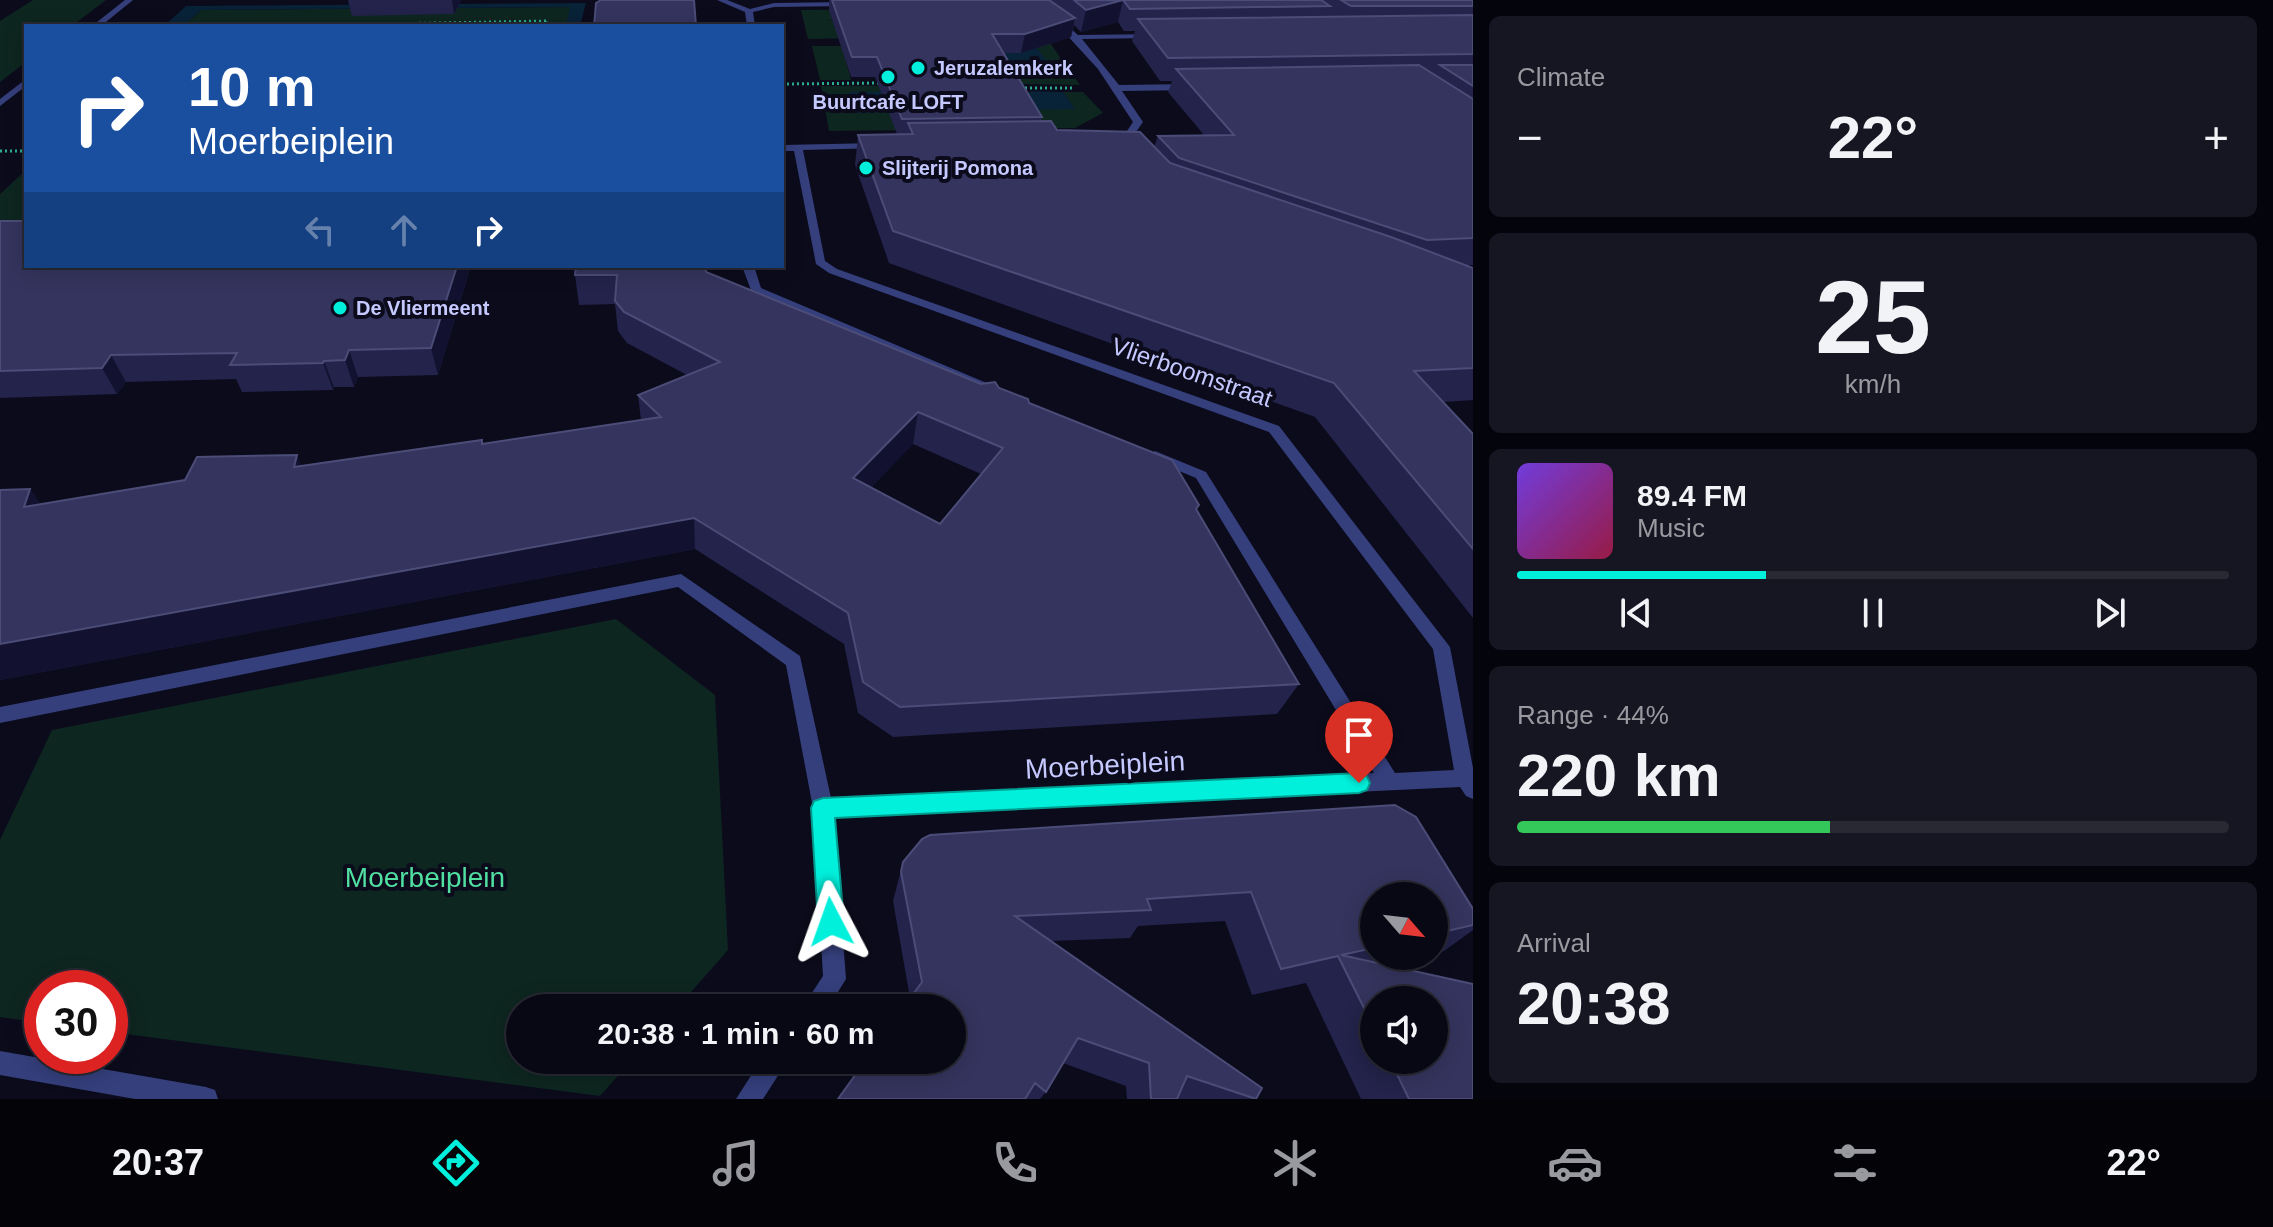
<!DOCTYPE html>
<html lang="en">
<head>
<meta charset="utf-8">
<style>
	body { margin:0; font-family:Helvetica,sans-serif; background:#161622; color:#f1f3f6; height:100vh; display:flex; flex-direction:column; font-size:30px; white-space:nowrap }
	* { box-sizing:border-box; margin:0 }
	p { font-size:26px; color:#989aa0 }
	.icon { flex:none; width:44px; height:44px; fill:none; stroke:currentColor; stroke-width:2; stroke-linecap:round; stroke-linejoin:round }
	.map { position:relative; flex:1; overflow:hidden }
	.sheet { display:flex; flex-direction:column; gap:16px; padding:16px; background:#04040c; width:800px }
	.sheet>* { flex:none }
	.banner { position:absolute; left:24px; top:24px; width:760px; height:244px; border-radius:0px; box-shadow:0 4px 20px #0003,0 0 0 2px #292934; background:#1a4fa0; color:#fff; overflow:hidden }
	.needle { width:52px; rotate:118deg }
	.tools { position:absolute; left:1360px; top:882px; display:grid; gap:16px }
	.tools a { display:grid; place-items:center; width:88px; height:88px; border-radius:50%; background:#080815; box-shadow:0 4px 20px #0003,0 0 0 2px #292934; font-size:40px }
	.speed { position:absolute; left:24px; top:970px; display:flex; gap:16px; font-size:40px; font-weight:700; text-align:center }
	.speed>* { display:grid; place-content:center; width:104px; height:104px; border-radius:50%; background:#080815; box-shadow:0 4px 20px #0003,0 0 0 2px #292934; line-height:1 }
	.speed .limit { border:12px solid #d22; background:#fff; color:#111 }
	.pin { position:absolute; display:grid; place-items:center; width:68px; height:68px; color:#fff; margin:-82px -34px; border-radius:50% 50% 50% 0; rotate:-45deg; box-shadow:0 0 8px #0007 }
	.pin .icon { rotate:45deg }
	.me { position:absolute; width:88px; margin:-44px; rotate:356deg; stroke-linejoin:round; filter:drop-shadow(0 0 6px #0008) }
	.turn { display:flex; align-items:center; gap:28px; height:168px; padding:0 32px; font-size:36px }
	.turn .icon { width:104px; height:104px; stroke-width:2.5 }
	.turn b { display:block; font-size:56px; line-height:68px }
	.lanes { display:flex; align-items:center; height:76px; padding:0 32px; background:#0003; justify-content:center; gap:40px; direction:ltr }
	.lanes .off { opacity:.35 }
	.big { font-size:60px; font-weight:700; line-height:1.1 }
	.sheet .card { flex:1; display:flex; flex-direction:column; justify-content:center; gap:12px; min-width:0; padding:0 28px; border-radius:12px; background:#161622 }
	.sheet .dial { align-items:center; gap:0 }
	.dial b { font-size:104px; line-height:1 }
	.song { display:flex; align-items:center; gap:24px }
	.cover { width:96px; height:96px; border-radius:12px; background:linear-gradient(135deg,hsl(260 70% 55%),hsl(340 70% 35%)) }
	.played { height:8px; border-radius:4px; background:linear-gradient(90deg,#00f0dc 35%,#292934 35%) }
	.keys { display:flex; justify-content:space-around; direction:ltr }
	.heat { display:flex; justify-content:space-between; align-items:center; font-size:44px; direction:ltr }
	.charge { height:12px; border-radius:6px; background:linear-gradient(90deg,#34c759 44%,#292934 0) }
	.trip { position:absolute; left:506px; top:994px; width:460px; height:80px; border-radius:40px; background:#080815; box-shadow:0 4px 20px #0003,0 0 0 2px #292934; font-weight:700; line-height:80px; text-align:center }
	.tab-bar { display:flex; height:128px; justify-content:space-around; align-items:center; background:#030308; color:#989aa0 }
	.tab-bar .icon { width:56px; height:56px }
	.tab-bar .active { color:#00f0dc }
	.tab-bar b { font-size:36px; color:#f1f3f6 }
	main { display:flex; flex:1; min-height:0 }
	.map>svg:first-child { display:block }
	.green { fill:#0e2620 }
	.water { fill:#082238 }
	.lines { fill:none; stroke-linecap:round; stroke-linejoin:round }
	.path { stroke:#2aae8e; stroke-width:3; stroke-dasharray:2 3; stroke-linecap:butt }
	.minor { fill:#353f7c; fill-rule:evenodd }
	.wall { fill:#23234b; fill-rule:evenodd }
	.shaded-wall { fill:#121230 }
	.building { fill:#35345e; stroke:#4b4c77; stroke-width:2; fill-rule:evenodd }
	.route { fill:#00f0dc; stroke:#009c8f; stroke-width:2 }
	.poi-dot { fill:#00f0dc; stroke:#0b0b1c; stroke-width:3 }
	.labels { text-anchor:middle; dominant-baseline:central; stroke-width:8; stroke-linejoin:round; paint-order:stroke }
	.far-poi-label { font-size:20px; font-weight:bold; fill:#c5c9ff; stroke:#0b0b1c; text-anchor:start }
	.street-label { font-size:24px; fill:#c5c9ff; stroke:#0b0b1c }
	.near-street-label { font-size:28px; fill:#c5c9ff; stroke:#0b0b1c }
	.near-park-label { font-size:28px; fill:#51dfa1; stroke:#0b0b1c }
</style>
</head>
<body>
<main>
<div class="map">
<svg width="1473" height="1099" viewBox="0 0 1473 1099">
	<rect width="100%" height="100%" fill="#0b0b1c"/>
	<g class="green">
		<polygon points="33,0 106,0 72,26 26,26 26,62 0,82 0,21"/>
		<polygon points="571,7 566,26 183,26 201,10"/>
		<polygon points="980,8 1003,18 826,20 956,31 960,36 808,39 801,10"/>
		<polygon points="990,40 1048,40 1080,85 1011,84"/>
		<polygon points="812,46 842,46 851,80 820,80"/>
		<polygon points="987,85 1074,108 1063,92 1083,92 1103,113 1075,128 829,131 821,86"/>
		<polygon points="26,170 26,237 0,238 0,194"/>
		<polygon points="616,619 715,695 728,950 677,1008 520,1008 520,1060 632,1060 600,1096 110,1032 110,988 42,988 42,1023 0,1017 0,840 52,730"/>
	</g>
	<g class="water">
		<polygon points="586,3 580,26 566,26 570,7 201,10 183,26 164,26 186,6"/>
		<polygon points="1029,46 1037,48 1058,77 1016,79 997,51"/>
		<polygon points="990,91 1025,96 1031,91 1063,92 1075,109 855,113 849,92"/>
	</g>
	<g class="lines">
		<g class="path">
			<polyline points="384,24 548,21 546,26"/>
			<polyline points="782,84 881,83"/>
			<polyline points="1020,88 1074,88"/>
			<polyline points="0,151 26,151"/>
		</g>
		<g class="minor">
			<polygon points="125,0 133,0 101,26 92,26"/>
			<polygon points="717,0 727,0 750,9 774,3 848,2 852,4 848,6 774,7 753,12 755,26 747,26 745,12"/>
			<polygon points="1056,16 1078,35 1158,34 1155,38 1082,39 1119,85 1192,84 1196,87 1192,90 1122,91 1143,122 1127,145 1121,145 1119,143 1133,122 1098,69 1053,20"/>
			<polygon points="26,79 26,86 0,106 0,99"/>
			<polygon points="878,143 881,144 881,148 803,150 825,261 837,269 1279,426 1450,647 1473,768 1473,799 1466,796 1460,787 834,817 846,979 828,1008 802,1008 823,976 813,808 786,665 678,587 0,723 0,707 681,574 800,656 831,798 1374,773 1196,478 1150,459 1148,456 1155,451 1206,472 1395,773 1454,770 1433,649 1269,432 829,273 816,264 794,151 782,151 782,145"/>
			<polygon points="742,266 754,266 761,288 1008,392 1001,396 996,395 752,293"/>
			<polygon points="0,1051 206,1087 215,1090 218,1099 135,1099 0,1075"/>
			<polygon points="761,1060 788,1060 763,1099 736,1099"/>
		</g>
	</g>
	<g class="wall">
		<polygon points="348,0 461,0 454,14 352,16"/>
		<path d="M 829,0 L 1473,0 L 1473,265 L 1466,266 L 1473,268 L 1473,400 L 1443,402 L 1473,434 L 1473,618 L 1315,417 L 889,263 L 855,165 L 858,135 L 897,134 L 875,77 L 851,77 L 829,10 ZM 1118,22 L 1124,31 L 1135,31 L 1132,41 L 1160,81 L 1172,81 L 1168,92 L 1204,135 L 1158,136 L 1154,147 L 1057,130 L 1041,121 L 1042,117 L 1003,53 L 1021,53 L 1071,37 L 1074,25 L 1081,32 Z"/>
		<polygon points="0,221 471,266 438,375 358,377 354,387 334,387 333,390 242,392 236,379 126,382 117,394 0,398"/>
		<path d="M 706,272 L 981,384 L 999,388 L 1029,403 L 1199,505 L 1196,511 L 1299,684 L 1277,714 L 893,737 L 858,713 L 844,644 L 695,549 L 0,680 L 0,490 L 30,489 L 40,504 L 185,480 L 483,444 L 641,420 L 638,395 L 687,375 L 627,343 L 618,331 L 615,304 L 579,305 L 575,275 ZM 913,444 L 981,474 L 940,524 L 871,487 Z"/>
		<path d="M 1395,805 L 1416,817 L 1473,909 L 1473,930 L 1444,951 L 1434,954 L 1434,896 L 1374,896 L 1374,956 L 1423,956 L 1385,965 L 1473,984 L 1473,1099 L 1361,1099 L 1306,983 L 1252,995 L 1225,921 L 1138,926 L 1130,938 L 1052,941 L 1262,1088 L 1256,1099 L 1127,1099 L 1126,1086 L 1063,1063 L 1046,1092 L 1040,1099 L 838,1099 L 866,1060 L 952,1060 L 952,1008 L 903,1008 L 910,998 L 893,901 L 903,862 L 922,839 L 930,835 ZM 1374,1000 L 1434,1000 L 1434,1060 L 1374,1060 Z"/>
	</g>
	<g class="shaded-wall">
		<polygon points="452,0 461,0 454,14"/>
		<polygon points="1123,0 1118,22 1081,32 1086,10"/>
		<polygon points="1075,18 1071,37 1021,53 1025,34"/>
		<polygon points="457,266 471,266 438,375 431,348"/>
		<polygon points="349,350 358,377 354,387 345,360"/>
		<polygon points="111,355 126,382 117,394 102,368"/>
		<polygon points="324,361 334,387 333,390 323,363"/>
		<polygon points="918,412 913,444 850,510 853,478"/>
		<polygon points="297,455 310,487 294,467"/>
		<polygon points="30,489 52,520 24,507"/>
		<polygon points="694,518 695,549 0,680 0,644"/>
	</g>
	<g class="building">
		<polygon points="601,0 694,0 696,26 594,26 596,3"/>
		<polygon points="832,0 1049,0 1075,18 1025,34 992,34 1042,117 902,119 877,57 852,57"/>
		<polygon points="1074,0 1321,0 1330,6 1130,9 1123,0 1086,10"/>
		<polygon points="1341,0 1473,0 1473,6 1351,6"/>
		<polygon points="1473,15 1473,54 1168,58 1138,19"/>
		<polygon points="1419,65 1473,99 1473,238 1427,240 1179,158 1158,136 1234,135 1176,69"/>
		<polygon points="1440,65 1473,65 1473,86"/>
		<polygon points="1051,121 1057,130 1140,132 1170,163 1391,237 1473,268 1473,368 1414,371 1473,434 1473,549 1334,383 893,231 858,135 913,134 908,123"/>
		<polygon points="0,221 26,221 26,266 457,266 431,348 349,350 345,360 324,361 323,363 230,365 237,353 111,355 102,368 0,371"/>
		<path d="M 576,266 L 705,266 L 706,272 L 981,384 L 995,382 L 999,388 L 1028,399 L 1029,403 L 1172,460 L 1199,505 L 1196,509 L 1299,684 L 900,707 L 863,682 L 848,613 L 694,518 L 0,644 L 0,490 L 30,489 L 24,507 L 185,480 L 197,457 L 297,455 L 294,467 L 482,440 L 482,444 L 661,417 L 638,395 L 720,362 L 624,312 L 615,301 L 617,275 L 575,275 ZM 918,412 L 1003,448 L 940,524 L 853,478 Z"/>
		<polygon points="1395,805 1416,817 1473,909 1473,925 1434,934 1434,896 1374,896 1374,948 1341,955 1473,984 1473,1099 1409,1099 1390,1060 1434,1060 1434,1000 1374,1000 1374,1028 1338,956 1281,969 1251,892 1147,899 1151,910 1015,916 1262,1088 1256,1099 1187,1076 1177,1099 1151,1099 1149,1063 1078,1038 1046,1092 1035,1083 1025,1099 838,1099 866,1060 952,1060 952,1008 903,1008 922,982 901,872 903,862 922,839 930,835"/>
	</g>
	<polygon class="route" points="1359,773 1367,776 1370,783 1367,790 1359,793 835,818 844,922 840,931 831,935 822,931 818,922 811,808 814,801 823,798"/>
	<g class="poi-dot">
		<circle cx="918" cy="68" r="8"/>
		<circle cx="888" cy="77" r="8"/>
		<circle cx="866" cy="168" r="8"/>
		<circle cx="340" cy="308" r="8"/>
	</g>
	<g class="labels">
		<g class="far-poi-label">
			<text x="934" y="68">Jeruzalemkerk</text>
			<text x="888" y="102" text-anchor="middle">Buurtcafe LOFT</text>
			<text x="882" y="168">Slijterij Pomona</text>
			<text x="356" y="308">De Vliermeent</text>
		</g>
		<g class="street-label">
			<text transform="translate(1192 372) rotate(19)">Vlierboomstraat</text>
		</g>
		<g class="near-street-label">
			<text transform="translate(1105 765) rotate(-3)">Moerbeiplein</text>
		</g>
		<g class="near-park-label">
			<text x="425" y="877">Moerbeiplein</text>
		</g>
	</g>
</svg>
<div class="tools">
<a><svg class="needle" viewBox="-14 -14 28 28"><path d="M0-13l5 13h-10z" fill="#e53935"/><path d="M0 13l5-13h-10z" fill="#989aa0"/></svg></a>
<a><svg class="icon" aria-label="sound" viewBox="0 0 24 24"><path d="M4 9h4l5-4v14l-5-4H4zM17 9q2 3 0 6"/></svg></a>
</div>
<div class="speed"><div class="limit">30</div></div>
<div class="pin" style="left:1359px;top:783px;background:#d93025"><svg class="icon" aria-label="arrive" viewBox="0 0 24 24"><path d="M6 21V4h12l-3 4 3 4H6"/></svg></div>
<svg class="me" style="left:831px;top:922px" viewBox="-20 -20 40 40"><path d="M0-17L14 15 0 8-14 15z" fill="#00f0dc" stroke="#fff" stroke-width="4"/></svg>
<div class="trip">20:38 · 1 min · 60 m</div>
<div class="banner">
<div class="turn"><svg class="icon" aria-label="right" viewBox="0 0 24 24"><path d="M7 20v-9h11M14 6l5 5-5 5"/></svg><div><b>10 m</b>Moerbeiplein</div></div>
<div class="lanes"><svg class="icon off" aria-label="left" viewBox="0 0 24 24"><path d="M17 20v-9H6M10 6l-5 5 5 5"/></svg><svg class="icon off" aria-label="ahead" viewBox="0 0 24 24"><path d="M12 20V5M6 11l6-6 6 6"/></svg><svg class="icon" aria-label="right" viewBox="0 0 24 24"><path d="M7 20v-9h11M14 6l5 5-5 5"/></svg></div>
</div>
</div>
<section class="sheet">
<div class="card"><p>Climate</p>
<div class="heat"><a>−</a><b class="big">22°</b><a>+</a></div>
</div>
<div class="card dial"><b>25</b><p>km/h</p></div>
<div class="card">
<div class="song"><i class="cover"></i><div><b>89.4 FM</b><p>Music</p></div></div>
<div class="played"></div>
<div class="keys"><svg class="icon" aria-label="previous" viewBox="0 0 24 24"><path d="M18 5L8 12l10 7zM5 5v14"/></svg><svg class="icon" aria-label="pause" viewBox="0 0 24 24"><path d="M8 5v14M16 5v14"/></svg><svg class="icon" aria-label="next" viewBox="0 0 24 24"><path d="M6 5l10 7-10 7zM19 5v14"/></svg></div>
</div>
<div class="card"><p>Range · 44%</p><b class="big">220 km</b><div class="charge"></div></div>
<div class="card"><p>Arrival</p><b class="big">20:38</b></div>
</section>
</main>
<nav class="tab-bar">
<b>20:37</b>
<svg class="icon active" aria-label="directions" viewBox="0 0 24 24"><path d="M12 3l9 9-9 9-9-9zM9 14v-3h6M13 9l2 2-2 2"/></svg>
<svg class="icon" aria-label="music" viewBox="0 0 24 24"><path d="M9 18V5l10-2v13"/><circle cx="6" cy="18" r="3"/><circle cx="16" cy="16" r="3"/></svg>
<svg class="icon" aria-label="phone" viewBox="0 0 24 24"><path d="M5 4h4l2 5-3 2q2 4 5 5l2-3 5 2v4C11 20 4 13 5 4z"/></svg>
<svg class="icon" aria-label="climate" viewBox="0 0 24 24"><path d="M12 3v18M4 7l16 10M4 17L20 7"/></svg>
<svg class="icon" aria-label="car" viewBox="0 0 24 24"><path d="M5 17H2v-5l4-1 3-4h7l3 4 3 1v5h-3M9 17h6M6 11h13"/><circle cx="7" cy="17" r="2"/><circle cx="17" cy="17" r="2"/></svg>
<svg class="icon" aria-label="filters" viewBox="0 0 24 24"><path d="M4 7h16M4 17h16"/><circle cx="9" cy="7" r="2"/><circle cx="15" cy="17" r="2"/></svg>
<b>22°</b>
</nav>
</body>
</html>
